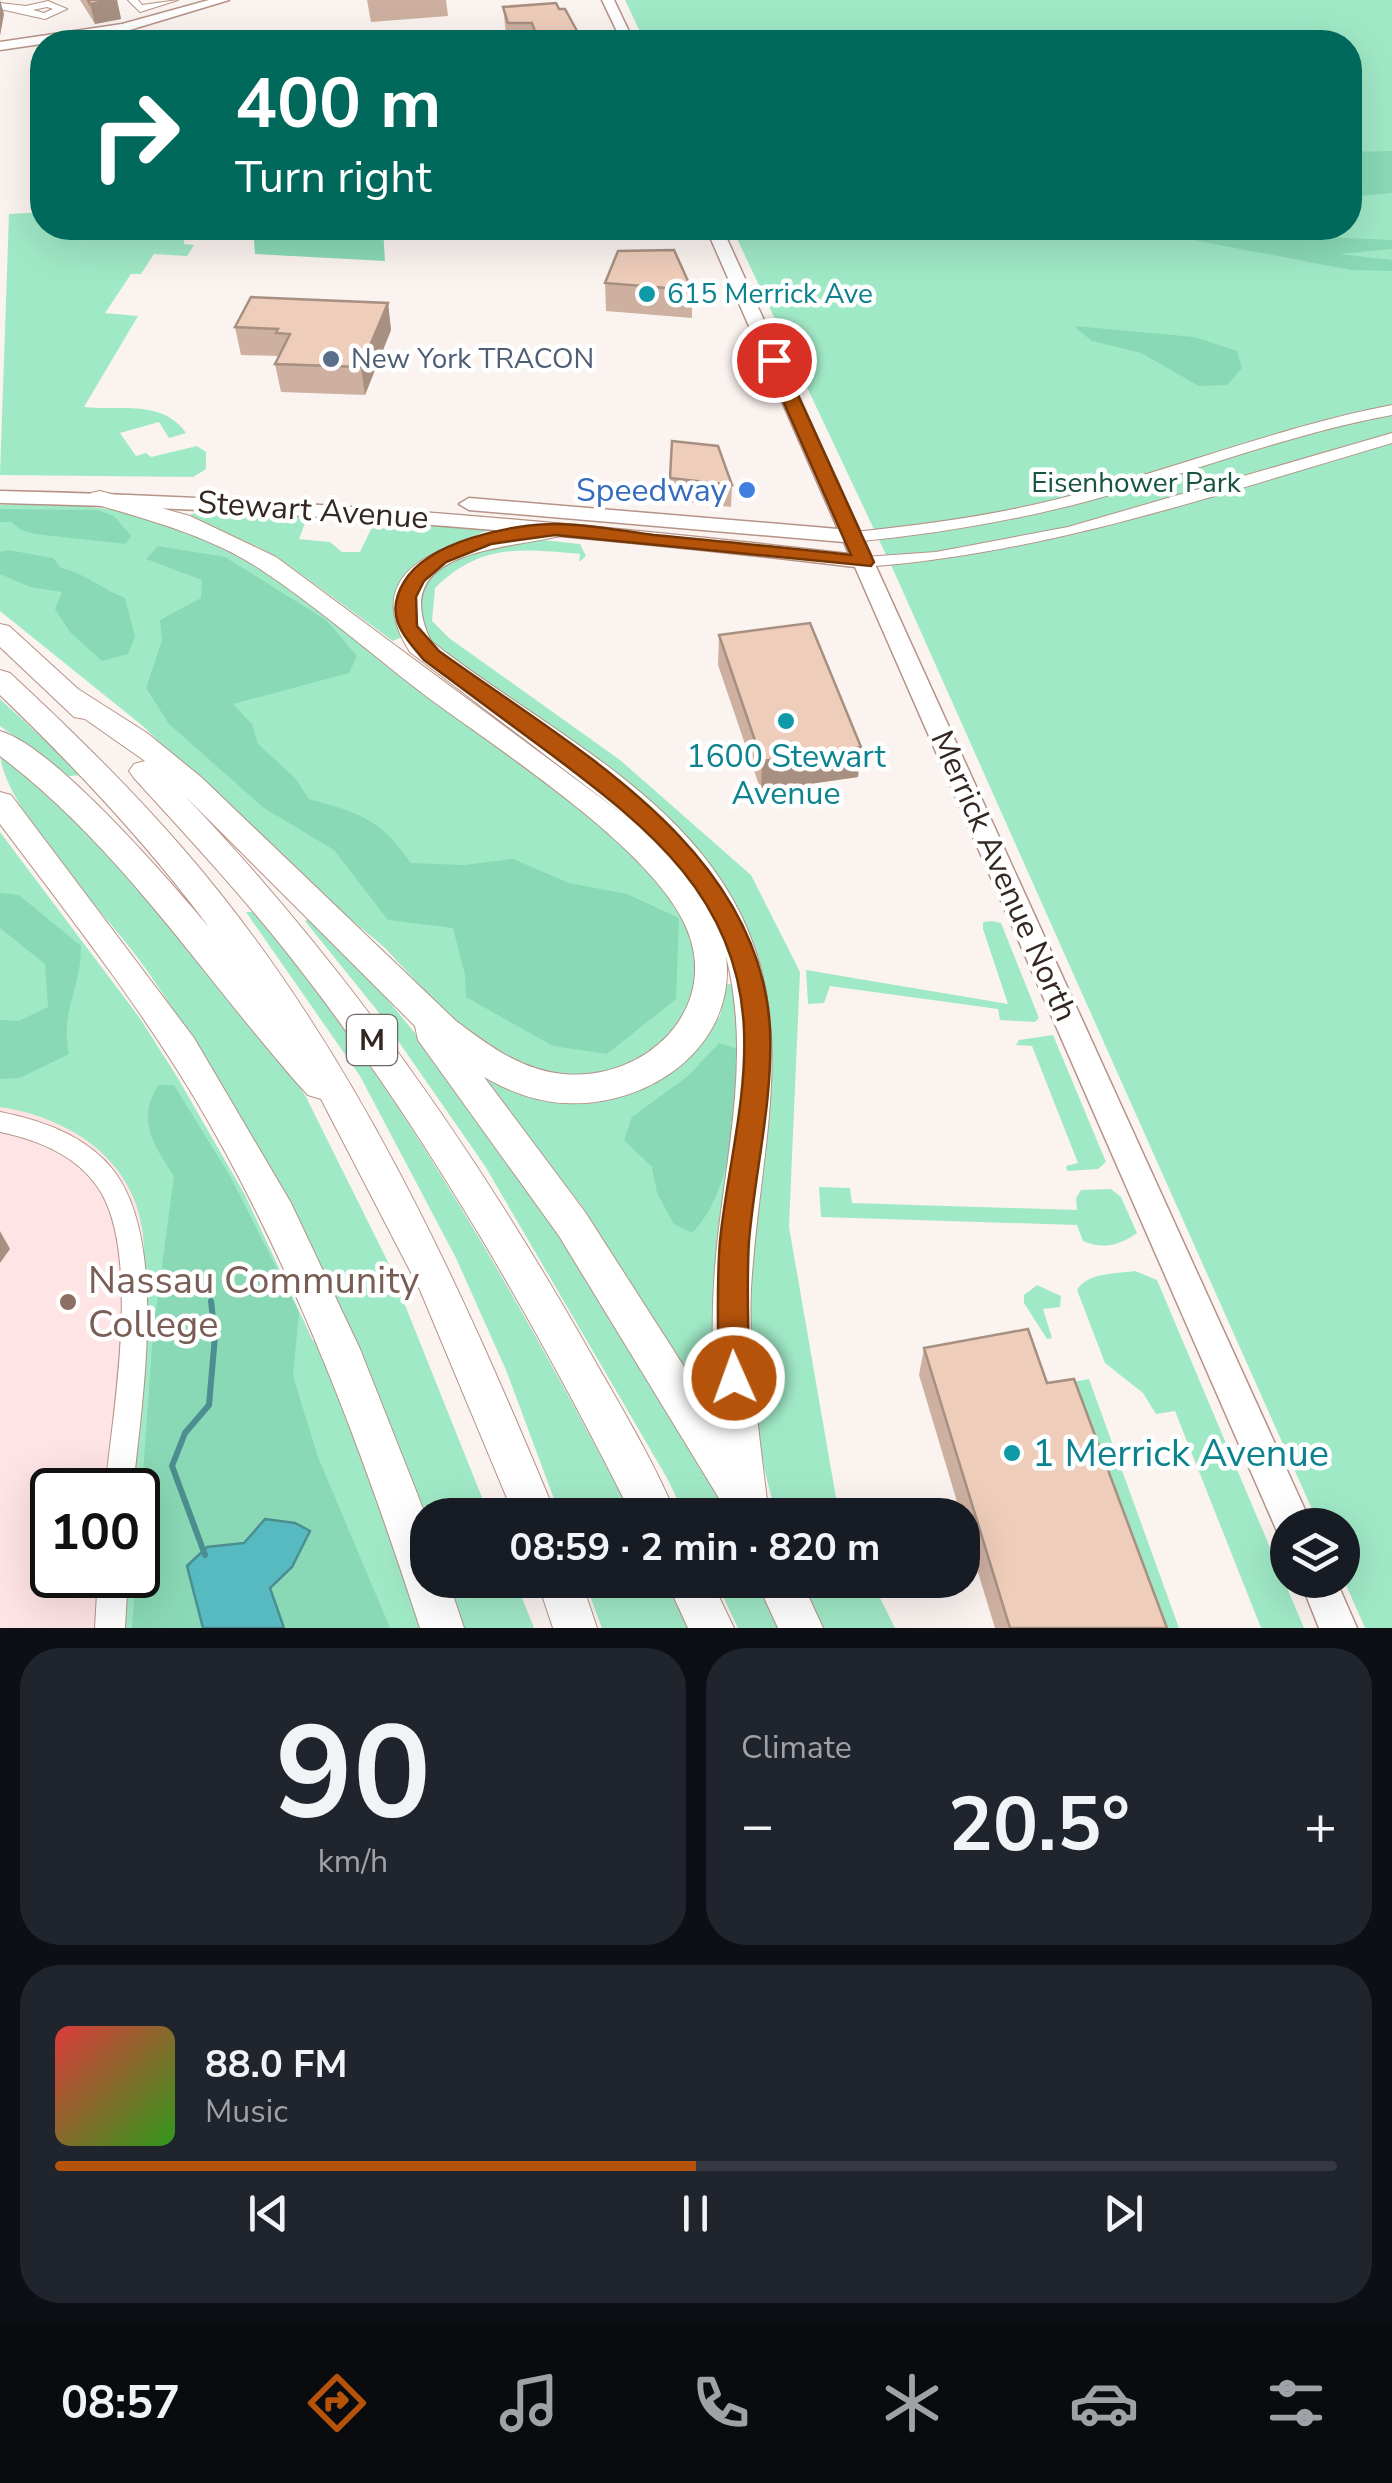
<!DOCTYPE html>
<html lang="en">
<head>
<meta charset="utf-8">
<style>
	body { margin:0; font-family:"Nunito Sans",sans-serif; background:#20242c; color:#f1f3f6; height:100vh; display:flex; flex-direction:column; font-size:38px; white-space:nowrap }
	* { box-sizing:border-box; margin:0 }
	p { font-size:32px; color:#9ea1a6 }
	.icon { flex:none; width:55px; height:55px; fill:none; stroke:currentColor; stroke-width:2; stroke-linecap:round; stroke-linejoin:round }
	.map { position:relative; height:1628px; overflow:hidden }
	.side { display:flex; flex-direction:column; gap:20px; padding:20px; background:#0d0f14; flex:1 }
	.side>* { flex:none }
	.hud { position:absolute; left:30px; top:30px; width:1332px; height:210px; border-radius:40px; box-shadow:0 10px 40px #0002; background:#00695c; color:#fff; overflow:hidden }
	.tools { position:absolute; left:1270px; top:1508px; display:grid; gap:20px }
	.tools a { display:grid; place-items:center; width:90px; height:90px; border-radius:50%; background:#171b24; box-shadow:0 10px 40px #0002; font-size:50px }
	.speed { position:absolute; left:30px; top:1468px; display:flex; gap:20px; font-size:50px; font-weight:700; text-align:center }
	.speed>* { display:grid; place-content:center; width:130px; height:130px; border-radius:50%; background:#171b24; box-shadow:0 10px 40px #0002; line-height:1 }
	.speed .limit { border:5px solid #111; border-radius:15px; background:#fff; color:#111 }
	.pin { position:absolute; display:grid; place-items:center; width:85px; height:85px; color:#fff; margin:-42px; border:5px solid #fff; border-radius:50%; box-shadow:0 2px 10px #0007 }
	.me { position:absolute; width:110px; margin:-55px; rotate:358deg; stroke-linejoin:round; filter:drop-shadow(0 0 8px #0008) }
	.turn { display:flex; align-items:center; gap:35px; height:210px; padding:0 40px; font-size:45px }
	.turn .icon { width:130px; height:130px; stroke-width:2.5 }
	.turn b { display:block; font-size:70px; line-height:85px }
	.big { font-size:75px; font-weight:700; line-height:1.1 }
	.side .tile { flex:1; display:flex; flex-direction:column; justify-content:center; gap:15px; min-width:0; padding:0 35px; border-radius:40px; background:#20242c }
	.side .dial { align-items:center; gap:0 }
	.dial b { font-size:130px; line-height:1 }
	.song { display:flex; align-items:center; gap:30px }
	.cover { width:120px; height:120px; border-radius:15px; background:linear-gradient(135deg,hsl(0 70% 55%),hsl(110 70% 35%)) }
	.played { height:10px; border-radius:5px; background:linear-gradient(90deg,#b45309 50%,#363941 50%) }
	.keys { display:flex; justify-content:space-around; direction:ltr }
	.heat { display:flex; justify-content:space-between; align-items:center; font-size:55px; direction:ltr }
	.side .tiles { flex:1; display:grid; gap:20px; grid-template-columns:1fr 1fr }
	.tile:last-child { grid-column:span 2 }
	.trip { position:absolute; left:410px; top:1498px; width:570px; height:100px; border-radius:40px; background:#171b24; box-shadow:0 10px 40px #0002; font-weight:700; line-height:100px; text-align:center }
	.tab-bar { display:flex; height:160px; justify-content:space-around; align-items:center; background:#090b0e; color:#9ea1a6 }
	.tab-bar .icon { width:70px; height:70px }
	.tab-bar .active { color:#b45309 }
	.tab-bar b { font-size:45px; color:#f1f3f6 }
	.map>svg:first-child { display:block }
	.education { fill:#ffe4e5 }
	.green { fill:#a0e9c7 }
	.forest { fill:#8ad9b6 }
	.water { fill:#57bac1; stroke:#4c8e91; stroke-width:2.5 }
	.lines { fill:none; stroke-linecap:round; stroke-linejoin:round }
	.stream { stroke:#4c8e91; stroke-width:6 }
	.minor-casing { stroke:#b69386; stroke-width:2 }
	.major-casing { stroke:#b69386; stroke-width:3 }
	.highway-casing { stroke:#b69386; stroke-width:2 }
	.minor { fill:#fff; fill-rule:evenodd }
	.major { fill:#fff; fill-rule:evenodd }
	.highway { fill:#fff; fill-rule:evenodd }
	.wall { fill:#cdb0a0 }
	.shaded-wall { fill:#a79082 }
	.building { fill:#eecdba; stroke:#a79082; stroke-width:2.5 }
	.route { fill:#b45309; stroke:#753606; stroke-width:2.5 }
	.culture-dot { fill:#0f9aa8; stroke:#fff; stroke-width:4 }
	.service-dot { fill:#5c6f8a; stroke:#fff; stroke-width:4 }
	.shop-dot { fill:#3f7fe0; stroke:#fff; stroke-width:4 }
	.education-dot { fill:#8d6e63; stroke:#fff; stroke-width:4 }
	.labels { text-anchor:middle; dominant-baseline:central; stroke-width:9; stroke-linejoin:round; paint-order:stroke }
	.far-culture-label { font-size:28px; fill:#0d838f; stroke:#fff; text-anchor:start }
	.far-service-label { font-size:28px; fill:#4e5e75; stroke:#fff; text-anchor:start }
	.far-park-label { font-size:28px; fill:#17553e; stroke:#fff }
	.shield { fill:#fff; stroke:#716764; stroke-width:2.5 }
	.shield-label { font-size:30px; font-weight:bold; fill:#342621 }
	.shop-label { font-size:32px; fill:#366cbe; stroke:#fff; text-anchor:end }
	.street-label { font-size:32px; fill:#342621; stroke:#fff }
	.culture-label { font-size:32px; fill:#0d838f; stroke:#fff }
	.near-education-label { font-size:38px; fill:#785e54; stroke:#fff; text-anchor:start }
	.near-culture-label { font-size:38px; fill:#0d838f; stroke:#fff; text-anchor:start }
</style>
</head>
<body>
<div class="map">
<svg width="1392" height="1628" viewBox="0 0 1392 1628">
	<rect width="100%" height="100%" fill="#fbf3f0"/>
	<polygon class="education" points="0,1102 156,1114 117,1490 52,1490 52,1575 109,1575 103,1628 0,1628"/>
	<g class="green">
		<polygon points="625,0 1392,0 1392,1628 1365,1628 1343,1578 1342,1525 1319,1525 896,576 732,228 1350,228 1350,42 645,42"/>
		<path d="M 42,212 L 42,228 L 185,228 L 184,244 L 194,245 L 187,256 L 154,254 L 141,274 L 131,274 L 105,313 L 138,316 L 84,407 C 120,411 163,399 186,433 L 169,438 L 159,422 L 120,433 L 136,456 L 146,453 L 151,457 L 197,446 L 206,452 L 206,469 L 193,477 L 0,475 L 9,214 Z"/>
		<polygon points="0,505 75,505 141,513 245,555 581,805 647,863 687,917 700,958 699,998 673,1039 634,1065 584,1077 528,1070 466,1035 384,947 280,860 144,727 0,611"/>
		<path d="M 202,510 L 308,515 L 299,539 L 330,542 L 342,552 L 360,552 L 376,519 L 492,529 C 451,544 370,572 402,637 L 393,641 L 276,556 L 190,515 Z"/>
		<path d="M 535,539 L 580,544 L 586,556 L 579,562 L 580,554 C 520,549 481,543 435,588 L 432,621 L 449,638 L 620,760 L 751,875 L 800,972 L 789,1227 L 839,1515 L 777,1515 C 725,1353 755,1180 767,1013 L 759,965 L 735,908 L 430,645 L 416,626 L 422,582 C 460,548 486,546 535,539 Z"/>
		<polygon points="0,699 83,775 69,776 0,726"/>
		<path d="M 0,751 L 101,844 L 243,1002 L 305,1095 L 387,1260 L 489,1515 L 428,1515 L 427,1530 C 360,1331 265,1142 146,969 C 112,919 0,807 0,751 Z"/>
		<path d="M 0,832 L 139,1017 L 176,1075 L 245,1195 L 313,1341 L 319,1339 L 423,1628 L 123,1628 L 126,1575 L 138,1575 L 138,1490 L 132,1490 C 136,1429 142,1367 142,1305 C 142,1281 146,1253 142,1228 C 131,1156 66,1117 0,1107 Z"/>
		<path d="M 246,912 L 255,912 C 406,1097 521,1304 632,1515 L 560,1515 L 506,1370 L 456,1258 L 360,1076 Z"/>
		<path d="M 314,916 C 439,1052 548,1202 643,1362 C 673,1412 699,1464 727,1515 L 685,1515 L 667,1478 L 485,1166 L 376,1009 L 305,921 Z"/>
		<polygon points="992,921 1001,923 1039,1018 1035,1022 1000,1020 998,1009 830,986 824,1003 808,1004 806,970 1008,1004 983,929 983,922"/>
		<polygon points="726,984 741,984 725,1427 671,1352 582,1206 481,1076 532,1090 689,1056 720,1016"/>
		<polygon points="1053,1035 1106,1162 1098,1169 1067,1171 1066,1166 1078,1163 1032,1046 1016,1045 1019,1040"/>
		<path d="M 819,1187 L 850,1188 L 852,1203 L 1077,1210 L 1076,1198 L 1081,1190 L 1111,1189 L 1121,1197 L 1137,1233 C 1120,1245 1103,1250 1083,1241 L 1077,1225 L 821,1217 Z"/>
		<path d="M 1135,1271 L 1157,1280 L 1304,1628 L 1261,1628 L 1175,1411 L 1156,1414 L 1143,1393 L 1105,1363 L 1077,1290 C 1088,1272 1116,1274 1135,1271 Z"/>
		<polygon points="1037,1285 1061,1296 1060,1307 1043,1309 1052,1338 1047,1339 1024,1303 1024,1295"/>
		<polygon points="1089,1379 1179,1628 1145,1628 1034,1389"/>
		<polygon points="444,1580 515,1580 534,1628 460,1628"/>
		<polygon points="584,1580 666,1580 691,1628 602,1628"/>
		<polygon points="715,1580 762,1580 784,1628 738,1628"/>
		<polygon points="798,1580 871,1580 895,1628 819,1628"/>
	</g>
	<g class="forest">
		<polygon points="1392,151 1392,193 1350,197 1350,186 1358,181 1350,175 1350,152"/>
		<polygon points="253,228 383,228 385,261 255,254"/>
		<polygon points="1131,228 1253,228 1303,236 1392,240 1392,249 1339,254 1392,260 1392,271 1351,270"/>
		<polygon points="1074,326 1194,337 1237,351 1242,368 1227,385 1199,386 1141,353 1092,341"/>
		<polygon points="0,509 98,510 114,516 131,536 126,544 35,534 21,530 11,522 0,522"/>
		<path d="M 158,546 L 225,557 L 326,620 L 357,656 L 349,673 L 233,704 L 252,724 L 258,744 L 296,779 L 309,799 C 359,813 380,818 411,863 L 464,865 L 513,859 L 569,883 L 627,894 L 679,918 L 676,999 L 607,1054 L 553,1046 L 466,997 L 465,975 L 453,928 L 388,920 L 334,850 L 264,808 L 169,724 L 146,688 L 162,640 L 160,620 L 201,598 L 202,580 L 146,559 Z"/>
		<path d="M 8,550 L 53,558 L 61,568 C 84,573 102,589 125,598 L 135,637 L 128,654 L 102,661 L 70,632 L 55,609 L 62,592 L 30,587 L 0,574 L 0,552 Z"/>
		<path d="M 0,893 L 19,895 L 81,946 C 81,991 60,1010 69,1054 L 20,1078 L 0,1079 L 0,1020 L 19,1021 L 48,1007 L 45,964 L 0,928 Z"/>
		<path d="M 719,1043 L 745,1051 C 738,1105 732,1194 692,1233 L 674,1224 L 657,1193 L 652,1167 L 624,1140 L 632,1117 L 688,1076 Z"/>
		<path d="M 159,1085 L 174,1085 L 230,1176 L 299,1312 L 293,1376 L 318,1457 L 390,1628 L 284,1628 L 270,1588 L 292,1567 C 250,1546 226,1529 187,1566 L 203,1628 L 132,1628 L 153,1333 L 174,1176 C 154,1146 135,1118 159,1085 Z"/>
	</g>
	<polygon class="water" points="265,1519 295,1523 310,1531 292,1567 270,1588 284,1628 203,1628 187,1566 207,1547 244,1543"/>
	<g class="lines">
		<polyline class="stream" points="205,1555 172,1466 185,1433 209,1405 215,1336 211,1301"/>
		<g class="minor-casing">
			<g id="minor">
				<polygon points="128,0 138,0 142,5 178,0 140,12"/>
				<path d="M 48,1 L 67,9 L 45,19 L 0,9 L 0,3 L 26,6 ZM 47,7 L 53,9 L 44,13 L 33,10 Z"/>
				<path d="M 1392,405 L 1392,415 C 1289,434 1193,472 1092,500 C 1014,521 934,534 853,542 L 845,537 L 853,532 C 922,525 991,516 1058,499 C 1171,471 1278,427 1392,405 Z"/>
				<path d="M 1392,433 L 1392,443 C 1218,494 1046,554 864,567 L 856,562 L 864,557 L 936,552 L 1068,527 Z"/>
				<path d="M 0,1112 C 42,1120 87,1136 114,1171 C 169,1244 141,1404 133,1490 L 105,1490 C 113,1412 140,1263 102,1194 C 81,1157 39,1140 0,1132 Z"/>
				<polygon points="98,1575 128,1575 125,1628 95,1628"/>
			</g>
		</g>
		<g class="major-casing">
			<g id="major">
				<polygon points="209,0 229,0 123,32 0,50 0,42 122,24"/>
				<polygon points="602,0 614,0 634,42 622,42"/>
				<path d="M 706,228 L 722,228 L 1306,1512 L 1311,1525 L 1288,1525 L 1288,1541 L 1280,1538 L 855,567 C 570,533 286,509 0,503 L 0,491 C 284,497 567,521 849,554 L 844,542 L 469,510 L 459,504 L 469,498 L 838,529 Z"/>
				<polygon points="1300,1580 1336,1580 1357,1628 1319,1628"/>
			</g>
		</g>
		<g class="highway-casing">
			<g id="highway">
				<path d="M 100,491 L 190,516 L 276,557 L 628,818 L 410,652 C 364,580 423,551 487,535 C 507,530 534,522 555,523 C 563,523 563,525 567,530 L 564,535 C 505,550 386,549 431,641 C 517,709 631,767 700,852 C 814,991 760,1129 751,1289 C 748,1360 759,1431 767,1501 L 761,1515 L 728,1513 L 559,1236 L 418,1040 L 415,1026 L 184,795 C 341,959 471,1144 583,1340 C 615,1397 651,1455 676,1515 L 632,1515 C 532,1317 422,1123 284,949 C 236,889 185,834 134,778 L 129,771 L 134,764 L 145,761 L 85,719 L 74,717 L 0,647 L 0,624 L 9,626 L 78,689 L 147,733 L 201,777 L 456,1021 C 488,1045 521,1070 563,1074 C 645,1082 722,1009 686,927 C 652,847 494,747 422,693 C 369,652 316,606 260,569 C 210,536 149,520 91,503 L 88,498 L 91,493 ZM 726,956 C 750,1049 729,1142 718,1236 C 711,1297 711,1357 717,1418 L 585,1212 L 484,1077 C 508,1091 537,1102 565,1103 C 650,1108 737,1045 726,956 Z"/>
				<path d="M 0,670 L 10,673 C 71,730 130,787 185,851 C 352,1044 459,1281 556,1515 L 514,1515 L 420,1290 L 321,1099 L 308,1095 L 296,1082 C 199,971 119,846 0,756 L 0,731 C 55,747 169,880 209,927 C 146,843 76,768 0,695 Z"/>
				<path d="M 0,792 L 11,795 L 194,1038 L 291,1203 L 360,1349 L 415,1488 L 428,1522 L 428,1580 L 448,1580 L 464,1628 L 420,1628 C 360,1444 293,1264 194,1097 C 136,1001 67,913 0,824 Z"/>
				<polygon points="537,1580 581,1580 597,1628 553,1628"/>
				<polygon points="666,1580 711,1580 734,1628 688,1628"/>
				<polygon points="756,1580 801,1580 823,1628 778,1628"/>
			</g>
		</g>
		<use href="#minor" class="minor"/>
		<use href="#major" class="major"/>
		<use href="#highway" class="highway"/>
	</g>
	<g class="wall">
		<polygon points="80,0 117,0 121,19 95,24"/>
		<polygon points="367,0 446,0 448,16 371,22"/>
		<polygon points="503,7 559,9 583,42 507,42"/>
		<polygon points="605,283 692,290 692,318 606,311"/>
		<polygon points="388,303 391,330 365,395 281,392 275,364 278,356 241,355 235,327"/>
		<polygon points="670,478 732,485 731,507 670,500"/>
		<polygon points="719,635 861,747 858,777 761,791 718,665"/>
		<polygon points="924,1348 1047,1383 1167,1628 995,1628 962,1520 962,1515 961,1515 919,1375"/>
	</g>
	<g class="shaded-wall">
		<polygon points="0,0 4,14 0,36"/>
		<polygon points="117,0 121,19 95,24 90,4"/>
		<polygon points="388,303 391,330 365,395 361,367"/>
		<polygon points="861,747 858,777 761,791 762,761"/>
		<polygon points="0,1231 10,1249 0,1263"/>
	</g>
	<g class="building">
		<polygon points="88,0 114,0 90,4"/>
		<polygon points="556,3 559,9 565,9 583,42 539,42 532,23 508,23 503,7"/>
		<polygon points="674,250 692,290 605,283 618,251"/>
		<polygon points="251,297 388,303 361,367 275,364 290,334 276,333 278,329 235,327"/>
		<polygon points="672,441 718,446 732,485 670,478"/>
		<polygon points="810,623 861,747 762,761 719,635"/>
		<polygon points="1028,1329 1047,1383 1074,1379 1167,1628 1010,1628 924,1348"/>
	</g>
	<path class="route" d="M 774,355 L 782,360 L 874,562 L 871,566 L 555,535 L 491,544 L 446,562 L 424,581 L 416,597 L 417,626 L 439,651 C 571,747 761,847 770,1030 C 773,1101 755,1171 749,1241 C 746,1286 749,1333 749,1378 L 745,1388 L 734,1392 L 723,1388 L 718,1378 C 719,1333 716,1286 720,1241 C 727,1171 747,1101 744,1030 C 739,899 649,828 552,755 C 510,724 467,692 424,660 C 402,634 384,615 404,582 C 428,541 512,524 556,524 C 588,524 622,531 654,535 C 720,541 786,548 851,555 L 765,360 Z"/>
	<g class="culture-dot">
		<circle cx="647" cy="294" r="10"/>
		<circle cx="786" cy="721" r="10"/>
		<circle cx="1012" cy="1453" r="10"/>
	</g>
	<circle class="service-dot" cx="331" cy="359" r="10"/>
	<circle class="shop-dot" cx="747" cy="490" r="10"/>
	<circle class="education-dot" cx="68" cy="1302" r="10"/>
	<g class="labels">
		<g class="far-culture-label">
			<text x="667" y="294">615 Merrick Ave</text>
		</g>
		<g class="far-service-label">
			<text x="351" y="359">New York TRACON</text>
		</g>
		<g class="far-park-label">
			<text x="1136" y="483">Eisenhower Park</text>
		</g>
		<rect class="shield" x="347" y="1015" width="50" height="50" rx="8"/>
		<g class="shield-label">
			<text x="372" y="1040">M</text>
		</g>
		<g class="shop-label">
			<text x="727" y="490">Speedway</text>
		</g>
		<g class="street-label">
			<text transform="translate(313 510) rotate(4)">Stewart Avenue</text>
			<text transform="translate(1004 876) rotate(66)">Merrick Avenue North</text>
		</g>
		<g class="culture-label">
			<text x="786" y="756">1600 Stewart<tspan x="786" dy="37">Avenue</tspan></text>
		</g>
		<g class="near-education-label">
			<text x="88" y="1280">Nassau Community<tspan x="88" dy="44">College</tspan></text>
		</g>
		<g class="near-culture-label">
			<text x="1032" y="1453">1 Merrick Avenue</text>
		</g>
	</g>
</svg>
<div class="tools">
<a><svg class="icon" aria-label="layers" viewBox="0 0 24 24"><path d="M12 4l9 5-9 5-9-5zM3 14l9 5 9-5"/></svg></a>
</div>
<div class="speed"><div class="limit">100</div></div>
<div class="pin" style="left:774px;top:360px;background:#d93025"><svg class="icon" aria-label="arrive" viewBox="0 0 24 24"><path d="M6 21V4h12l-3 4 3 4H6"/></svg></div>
<svg class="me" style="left:734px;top:1378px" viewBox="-20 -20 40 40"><circle r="17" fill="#b45309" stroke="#fff" stroke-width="3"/><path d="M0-11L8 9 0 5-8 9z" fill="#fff"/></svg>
<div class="trip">08:59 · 2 min · 820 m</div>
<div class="hud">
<div class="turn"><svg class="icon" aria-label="right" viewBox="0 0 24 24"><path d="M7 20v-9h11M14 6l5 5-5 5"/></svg><div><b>400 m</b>Turn right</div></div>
</div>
</div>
<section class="side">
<div class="tiles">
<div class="tile dial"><b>90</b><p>km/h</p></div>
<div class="tile"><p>Climate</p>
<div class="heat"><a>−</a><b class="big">20.5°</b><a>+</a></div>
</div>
<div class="tile">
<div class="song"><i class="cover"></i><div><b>88.0 FM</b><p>Music</p></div></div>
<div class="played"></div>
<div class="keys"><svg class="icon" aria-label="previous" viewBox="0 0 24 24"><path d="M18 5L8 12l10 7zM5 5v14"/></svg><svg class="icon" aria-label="pause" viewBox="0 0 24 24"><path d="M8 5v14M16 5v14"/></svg><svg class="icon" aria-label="next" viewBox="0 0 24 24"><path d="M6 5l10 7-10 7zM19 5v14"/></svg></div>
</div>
</div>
</section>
<nav class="tab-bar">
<b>08:57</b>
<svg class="icon active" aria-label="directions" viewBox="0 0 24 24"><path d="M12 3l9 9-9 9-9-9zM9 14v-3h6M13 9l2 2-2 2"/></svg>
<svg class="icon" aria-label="music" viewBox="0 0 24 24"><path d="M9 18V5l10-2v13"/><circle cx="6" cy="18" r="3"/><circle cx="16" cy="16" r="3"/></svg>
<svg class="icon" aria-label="phone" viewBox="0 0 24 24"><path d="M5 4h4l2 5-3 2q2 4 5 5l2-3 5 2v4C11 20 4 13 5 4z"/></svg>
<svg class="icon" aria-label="climate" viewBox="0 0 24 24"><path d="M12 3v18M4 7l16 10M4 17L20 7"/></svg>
<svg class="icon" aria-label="car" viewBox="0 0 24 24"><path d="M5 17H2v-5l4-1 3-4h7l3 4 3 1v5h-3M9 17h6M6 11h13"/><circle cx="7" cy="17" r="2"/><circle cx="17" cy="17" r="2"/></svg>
<svg class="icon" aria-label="filters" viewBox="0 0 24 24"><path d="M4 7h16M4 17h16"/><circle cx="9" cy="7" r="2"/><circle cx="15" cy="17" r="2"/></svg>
</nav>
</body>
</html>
